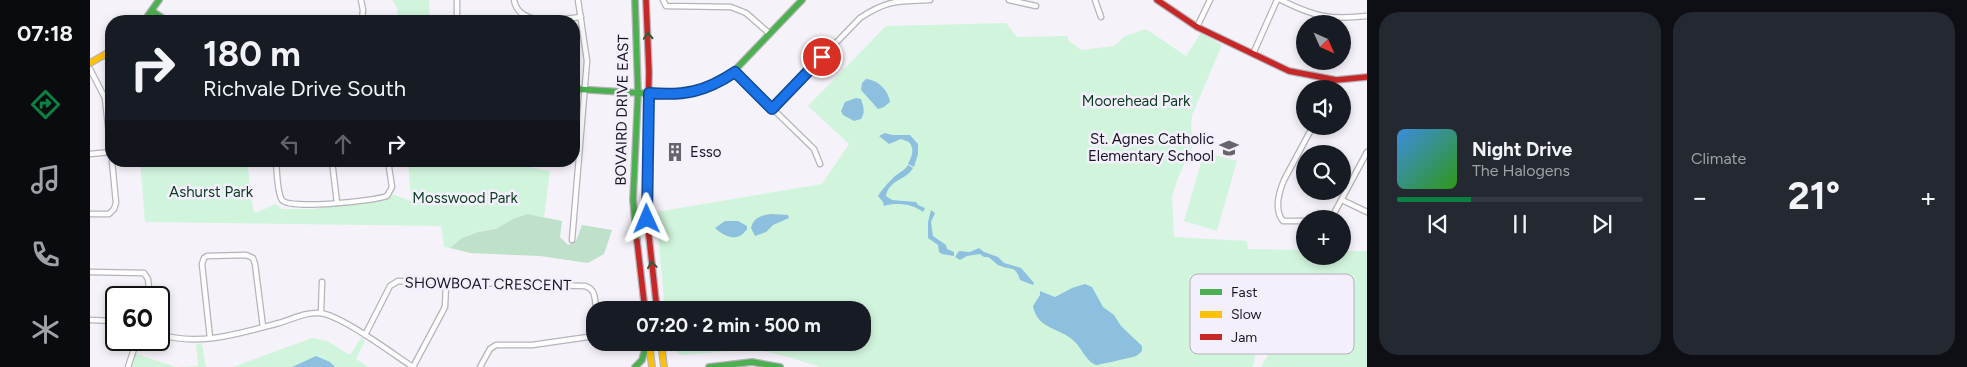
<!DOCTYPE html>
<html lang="en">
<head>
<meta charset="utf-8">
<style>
	body { margin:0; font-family:Figtree,sans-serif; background:#242831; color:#f1f3f6; height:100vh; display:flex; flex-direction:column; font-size:19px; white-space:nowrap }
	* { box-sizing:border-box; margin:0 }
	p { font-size:16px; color:#9ea1a6 }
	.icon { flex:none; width:28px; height:28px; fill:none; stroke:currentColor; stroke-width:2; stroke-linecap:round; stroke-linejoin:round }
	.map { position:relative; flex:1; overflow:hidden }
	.drawer { display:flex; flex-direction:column; gap:12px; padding:12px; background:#0d0f14; width:600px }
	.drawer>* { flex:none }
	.banner { position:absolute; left:15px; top:15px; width:475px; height:152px; border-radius:20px; box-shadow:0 2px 8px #0003; background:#171b24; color:#f1f3f6; overflow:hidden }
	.needle { width:32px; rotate:135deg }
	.fabs { position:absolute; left:1206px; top:15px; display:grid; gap:10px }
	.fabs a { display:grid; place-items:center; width:55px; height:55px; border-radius:50%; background:#171b24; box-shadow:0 2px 8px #0003; font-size:25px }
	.speed { position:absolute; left:15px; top:286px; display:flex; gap:10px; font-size:25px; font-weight:700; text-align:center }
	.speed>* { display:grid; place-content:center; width:65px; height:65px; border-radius:50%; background:#171b24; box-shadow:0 2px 8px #0003; line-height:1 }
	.speed .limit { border:2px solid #111; border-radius:8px; background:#fff; color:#111 }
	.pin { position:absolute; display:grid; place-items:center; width:42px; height:42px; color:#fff; margin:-21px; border:2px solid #fff; border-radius:50%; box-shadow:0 1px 5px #0007 }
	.me { position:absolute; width:55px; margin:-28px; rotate:359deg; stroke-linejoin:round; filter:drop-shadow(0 0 4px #0008) }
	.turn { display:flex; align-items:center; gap:18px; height:105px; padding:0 15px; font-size:22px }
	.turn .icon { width:65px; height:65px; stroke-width:2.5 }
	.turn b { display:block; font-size:35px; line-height:42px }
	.lanes { display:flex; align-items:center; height:48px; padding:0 15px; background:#0003; justify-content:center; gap:25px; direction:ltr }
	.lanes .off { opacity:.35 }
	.big { font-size:38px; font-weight:700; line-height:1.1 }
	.drawer .tile { flex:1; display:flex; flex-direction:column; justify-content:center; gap:8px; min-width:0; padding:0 18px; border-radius:20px; background:#242831 }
	.song { display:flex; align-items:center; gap:15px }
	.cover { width:60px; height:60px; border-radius:8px; background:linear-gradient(135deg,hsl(210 70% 55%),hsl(110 70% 35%)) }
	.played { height:5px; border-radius:2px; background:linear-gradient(90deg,#0b8043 30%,#363941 30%) }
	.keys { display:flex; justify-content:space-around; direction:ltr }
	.heat { display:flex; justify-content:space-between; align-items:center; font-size:28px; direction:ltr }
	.drawer .tiles { flex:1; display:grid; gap:12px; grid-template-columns:repeat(2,1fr) }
	.trip { position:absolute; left:496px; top:301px; width:285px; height:50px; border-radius:20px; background:#171b24; box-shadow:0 2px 8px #0003; font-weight:700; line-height:50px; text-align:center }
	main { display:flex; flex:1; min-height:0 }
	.tabs { display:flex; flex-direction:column; width:90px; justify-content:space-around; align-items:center; background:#090b0e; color:#9ea1a6 }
	.tabs .icon { width:35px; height:35px }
	.tabs .active { color:#0b8043 }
	.tabs b { font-size:22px; color:#f1f3f6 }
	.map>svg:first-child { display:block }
	.green { fill:#d1f5dc }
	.forest { fill:#bfe1ca }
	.water { fill:#8dc0df }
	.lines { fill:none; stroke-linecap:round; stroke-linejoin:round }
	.street-casing { stroke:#b6b3ba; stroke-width:7 }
	.fast-casing { stroke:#b6b3ba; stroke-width:8 }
	.slow-casing { stroke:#b6b3ba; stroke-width:8 }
	.jam-casing { stroke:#b6b3ba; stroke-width:8 }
	.street { stroke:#fefdfe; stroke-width:4.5 }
	.fast { stroke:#4caf50; stroke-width:5.5 }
	.slow { stroke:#ffc107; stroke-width:5.5 }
	.jam { stroke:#c62828; stroke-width:5.5 }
	.oneway { stroke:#305b35 }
	.route-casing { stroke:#114b97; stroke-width:12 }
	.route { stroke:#1a73e8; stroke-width:9 }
	.labels { text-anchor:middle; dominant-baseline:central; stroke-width:5; stroke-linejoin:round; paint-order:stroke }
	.park-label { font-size:15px; fill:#0a3c1e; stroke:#f4effc }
	.street-label { font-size:15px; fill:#1a171f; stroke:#f4effc }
	.poi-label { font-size:15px; fill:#1a171f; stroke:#f4effc; text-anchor:end }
	.key { fill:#f4effc; stroke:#b3aeba; stroke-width:1 }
	.key-label { font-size:14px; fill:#1a171f }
</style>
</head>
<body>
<main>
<nav class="tabs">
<b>07:18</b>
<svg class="icon active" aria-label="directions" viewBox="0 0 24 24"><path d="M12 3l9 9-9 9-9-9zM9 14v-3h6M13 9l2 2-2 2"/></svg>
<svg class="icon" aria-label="music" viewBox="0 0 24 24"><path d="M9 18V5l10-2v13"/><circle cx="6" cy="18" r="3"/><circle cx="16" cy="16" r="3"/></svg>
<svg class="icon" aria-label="phone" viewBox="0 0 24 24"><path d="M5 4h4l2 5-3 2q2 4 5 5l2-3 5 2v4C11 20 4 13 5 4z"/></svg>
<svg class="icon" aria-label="climate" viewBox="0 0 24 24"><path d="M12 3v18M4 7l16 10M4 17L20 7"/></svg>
</nav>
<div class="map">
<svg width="1277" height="367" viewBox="0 0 1277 367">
	<rect width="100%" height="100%" fill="#f5f2f9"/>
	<g class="green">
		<polygon points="302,0 339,0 340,21 309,21 307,8"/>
		<polygon points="916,23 927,37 978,36 978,40 991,50 1024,46 1035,36 1056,29 1096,56 1111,33 1132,45 1102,115 1101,129 1105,141 1088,178 1082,197 1084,237 1157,241 1158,249 1215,250 1215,256 1252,256 1253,251 1277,251 1277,367 1171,367 1181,350 1175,310 1163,367 730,367 699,357 665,349 590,355 579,344 579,343 772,342 772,310 575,310 566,212 732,184 759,144 718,106 796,26"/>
		<polygon points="1114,152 1147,161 1127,231 1094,221"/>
		<path d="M 50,161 L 157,161 L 163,210 L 165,213 L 186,204 L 192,209 L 222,209 L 292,200 L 302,194 L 321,201 L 318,161 L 425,161 L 439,167 L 460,171 L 454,217 C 426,213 430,219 406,229 C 402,231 396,230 391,231 C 378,234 370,239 360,248 L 354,247 L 351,226 L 55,222 Z"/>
		<polygon points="222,338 237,341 260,355 271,338 275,341 266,359 279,367 143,367"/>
		<polygon points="106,344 112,344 116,367 88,367 108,366"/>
		<polygon points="46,354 86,367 42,367"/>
	</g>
	<polygon class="forest" points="437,214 472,221 470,237 478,245 486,241 492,225 522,230 514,254 498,263 450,256 380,253 360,248 372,238 388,232 406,229 423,219"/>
	<g class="water">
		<path d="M 776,79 C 788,80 798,90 800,102 L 794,107 L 788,109 L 771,90 L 772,83 Z"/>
		<path d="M 766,98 L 771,99 C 773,106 776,112 771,119 L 764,121 L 753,115 L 751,111 L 755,102 Z"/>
		<path d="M 795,133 L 802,135 L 820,135 L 828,144 L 828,154 L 824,167 L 818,164 C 822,155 825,150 819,142 L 811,139 L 799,144 L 789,136 Z"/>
		<path d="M 818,165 L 823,168 C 817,180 799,179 796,196 L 802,200 L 826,202 L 828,205 L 835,208 L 833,212 C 823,204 806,202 794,206 L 793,202 L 788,196 C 792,189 799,182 805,176 C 810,172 814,171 818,165 Z"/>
		<polygon points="841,210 845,213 841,222 843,236 856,245 857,249 864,252 864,256 852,254 849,252 848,245 838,238 838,222"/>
		<path d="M 681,214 L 698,215 L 699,218 L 683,225 L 676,232 L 665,236 L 661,228 C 663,218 671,215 681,214 Z"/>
		<path d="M 635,221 L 648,221 L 657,226 L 657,229 C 648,243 635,237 625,228 Z"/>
		<path d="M 889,248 L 894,252 L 908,257 L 914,263 L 931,268 L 944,283 L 943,285 L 930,280 C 925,264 921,271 908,265 C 904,262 902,259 898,257 L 894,257 L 890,254 L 877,256 L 870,260 L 865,257 L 869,251 L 880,252 Z"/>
		<path d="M 995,284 L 1002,287 L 1013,307 L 1024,315 L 1031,326 L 1052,346 L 1052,351 C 1051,352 1048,355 1046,356 C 1044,357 1008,365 1006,365 C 996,361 992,349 985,342 C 972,328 947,330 943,306 L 950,295 L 950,291 L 965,297 L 982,288 Z"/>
		<polygon points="226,356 240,362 245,367 202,367"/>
	</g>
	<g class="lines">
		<g class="street-casing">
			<g id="street">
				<polyline points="271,0 273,10 272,21"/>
				<polyline points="367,0 367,21"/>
				<path d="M 424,0 C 429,28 471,19 491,17"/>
				<polyline points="573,0 576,6 641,7 656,13 680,34"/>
				<polyline points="919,0 946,6"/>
				<polyline points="1005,0 1011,17"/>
				<path d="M 1191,0 C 1225,17 1240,20 1277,16"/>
				<polyline points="1107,27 1120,0"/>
				<polyline points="1163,54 1187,0"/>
				<polyline points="0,69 15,98 21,153"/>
				<polyline points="645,72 724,149 730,164"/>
				<polyline points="1234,89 1235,78"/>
				<path d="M 682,109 L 770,18 C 797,0 808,1 840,0"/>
				<polyline points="0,154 21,152"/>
				<path d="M 186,161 C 187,171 187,193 192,200 C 199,210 284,201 297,196 L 302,187 L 298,161"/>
				<polyline points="242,161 247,203"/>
				<polyline points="1252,200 1277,212"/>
				<polyline points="0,214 19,214 24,209 26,203 22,161"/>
				<polyline points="1241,219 1277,152"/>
				<path d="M 1215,221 L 1193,221 C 1184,210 1189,192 1194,180 L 1223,126"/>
				<polyline points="482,240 497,61 488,0"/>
				<polyline points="0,272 54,273 58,279 60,298"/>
				<polyline points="231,313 232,282"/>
				<polyline points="0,320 26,321"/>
				<path d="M 69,334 C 108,347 151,333 189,323 C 203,319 215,312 230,313 C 251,315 303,354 323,367"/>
				<path d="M 275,335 L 300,286 L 308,281 L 495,286 C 506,289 505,300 506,310"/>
				<polyline points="120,338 112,264 114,258 117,256 156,255 163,258 165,264 173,327"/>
				<polyline points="38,367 47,340"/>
				<polyline points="323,367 355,307 356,283"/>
				<polyline points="390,367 400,349 406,345 442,345 498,337 505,334"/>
			</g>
		</g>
		<g class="fast-casing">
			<g id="fast">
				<polyline points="545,0 548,93 543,200 547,241"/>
				<polyline points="62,11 77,21"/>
				<polyline points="54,21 69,0"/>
				<polyline points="484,89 583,95 612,89 624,85 644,71 712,0"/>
				<polyline points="545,367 552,360 557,342"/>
				<polyline points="619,367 662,362 690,367"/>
			</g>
		</g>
		<g class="slow-casing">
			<g id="slow">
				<polyline points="0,63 21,51"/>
				<polyline points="559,342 562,367"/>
				<polyline points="571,342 574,367"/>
			</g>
		</g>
		<g class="jam-casing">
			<g id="jam">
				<polyline points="556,0 559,72 556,209 567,310"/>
				<polyline points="1067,0 1107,27 1199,71 1246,80 1277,77"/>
				<polyline points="547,241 555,310"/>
			</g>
		</g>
		<use href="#street" class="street"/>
		<use href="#fast" class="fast"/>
		<use href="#slow" class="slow"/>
		<use href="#jam" class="jam"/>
	</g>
	<defs><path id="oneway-chevron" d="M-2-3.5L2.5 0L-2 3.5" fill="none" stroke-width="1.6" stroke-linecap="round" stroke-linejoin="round" transform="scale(1.25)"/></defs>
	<g class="oneway">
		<use href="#oneway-chevron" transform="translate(558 36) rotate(-93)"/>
		<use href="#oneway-chevron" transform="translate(562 265) rotate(-98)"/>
	</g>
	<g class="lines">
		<g class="route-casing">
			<path id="route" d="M 557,219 L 559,93 C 594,96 615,92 645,72 L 682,109 L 732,57"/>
		</g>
		<use href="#route" class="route"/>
	</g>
	<defs>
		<g id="school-bare" transform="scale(1.5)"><path d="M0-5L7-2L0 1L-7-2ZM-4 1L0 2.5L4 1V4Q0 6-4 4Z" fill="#67646b" stroke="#f4effc" stroke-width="2.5" paint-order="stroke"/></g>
		<g id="building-bare" transform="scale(1.5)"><path d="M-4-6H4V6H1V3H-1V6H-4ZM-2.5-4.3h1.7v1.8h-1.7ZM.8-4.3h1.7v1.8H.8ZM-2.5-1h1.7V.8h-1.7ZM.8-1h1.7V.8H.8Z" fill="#67646b" stroke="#f4effc" stroke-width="2.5" paint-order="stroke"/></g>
	</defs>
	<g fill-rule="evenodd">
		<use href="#school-bare" x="1139" y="148"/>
		<use href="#building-bare" x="585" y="152"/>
	</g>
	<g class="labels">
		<g class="park-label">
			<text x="1046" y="101">Moorehead Park</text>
			<text x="121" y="192">Ashurst Park</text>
			<text x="375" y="198">Mosswood Park</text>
		</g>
		<g class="street-label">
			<text transform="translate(532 110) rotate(-89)">BOVAIRD DRIVE EAST</text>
			<text transform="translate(398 284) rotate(1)">SHOWBOAT CRESCENT</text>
		</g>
		<g class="poi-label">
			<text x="1124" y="139">St. Agnes Catholic<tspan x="1124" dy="17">Elementary School</tspan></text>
			<text x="600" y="152" text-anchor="start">Esso</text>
		</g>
	</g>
	<rect x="1100" y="274" width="164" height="80" rx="8" class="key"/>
	<rect x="1110" y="289" width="22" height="6" fill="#4caf50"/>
	<rect x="1110" y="311" width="22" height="7" fill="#ffc107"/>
	<rect x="1110" y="334" width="22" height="6" fill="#c62828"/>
	<g class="key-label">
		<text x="1141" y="297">Fast</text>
		<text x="1141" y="319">Slow</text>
		<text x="1141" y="342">Jam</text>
	</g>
</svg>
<div class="fabs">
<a><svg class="needle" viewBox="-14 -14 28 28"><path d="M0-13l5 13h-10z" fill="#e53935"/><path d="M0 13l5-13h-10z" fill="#9ea1a6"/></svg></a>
<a><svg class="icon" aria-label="sound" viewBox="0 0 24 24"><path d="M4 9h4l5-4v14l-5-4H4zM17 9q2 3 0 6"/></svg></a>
<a><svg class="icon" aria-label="search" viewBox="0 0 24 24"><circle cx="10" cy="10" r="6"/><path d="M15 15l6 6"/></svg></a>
<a>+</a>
</div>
<div class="speed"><div class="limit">60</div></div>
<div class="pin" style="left:732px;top:57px;background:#d93025"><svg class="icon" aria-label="arrive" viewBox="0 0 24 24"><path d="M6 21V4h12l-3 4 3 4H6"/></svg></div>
<svg class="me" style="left:557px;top:219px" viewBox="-20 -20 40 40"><path d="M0-17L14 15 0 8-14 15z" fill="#1a73e8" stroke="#fff" stroke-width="4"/></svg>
<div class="trip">07:20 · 2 min · 500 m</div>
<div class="banner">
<div class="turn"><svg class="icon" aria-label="right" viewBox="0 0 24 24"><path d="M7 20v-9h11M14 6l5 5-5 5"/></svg><div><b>180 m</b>Richvale Drive South</div></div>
<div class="lanes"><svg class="icon off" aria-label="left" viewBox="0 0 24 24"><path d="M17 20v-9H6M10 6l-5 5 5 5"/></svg><svg class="icon off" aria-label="ahead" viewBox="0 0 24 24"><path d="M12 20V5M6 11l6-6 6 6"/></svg><svg class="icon" aria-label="right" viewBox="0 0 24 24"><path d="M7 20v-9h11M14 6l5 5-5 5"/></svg></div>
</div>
</div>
<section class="drawer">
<div class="tiles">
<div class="tile">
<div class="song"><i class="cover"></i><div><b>Night Drive</b><p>The Halogens</p></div></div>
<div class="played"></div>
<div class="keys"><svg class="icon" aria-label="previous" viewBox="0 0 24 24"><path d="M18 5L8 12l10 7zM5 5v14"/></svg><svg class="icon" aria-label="pause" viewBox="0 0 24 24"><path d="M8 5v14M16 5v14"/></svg><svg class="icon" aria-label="next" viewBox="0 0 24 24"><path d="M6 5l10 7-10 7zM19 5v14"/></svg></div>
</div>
<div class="tile"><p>Climate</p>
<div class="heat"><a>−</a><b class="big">21°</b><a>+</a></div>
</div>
</div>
</section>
</main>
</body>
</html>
